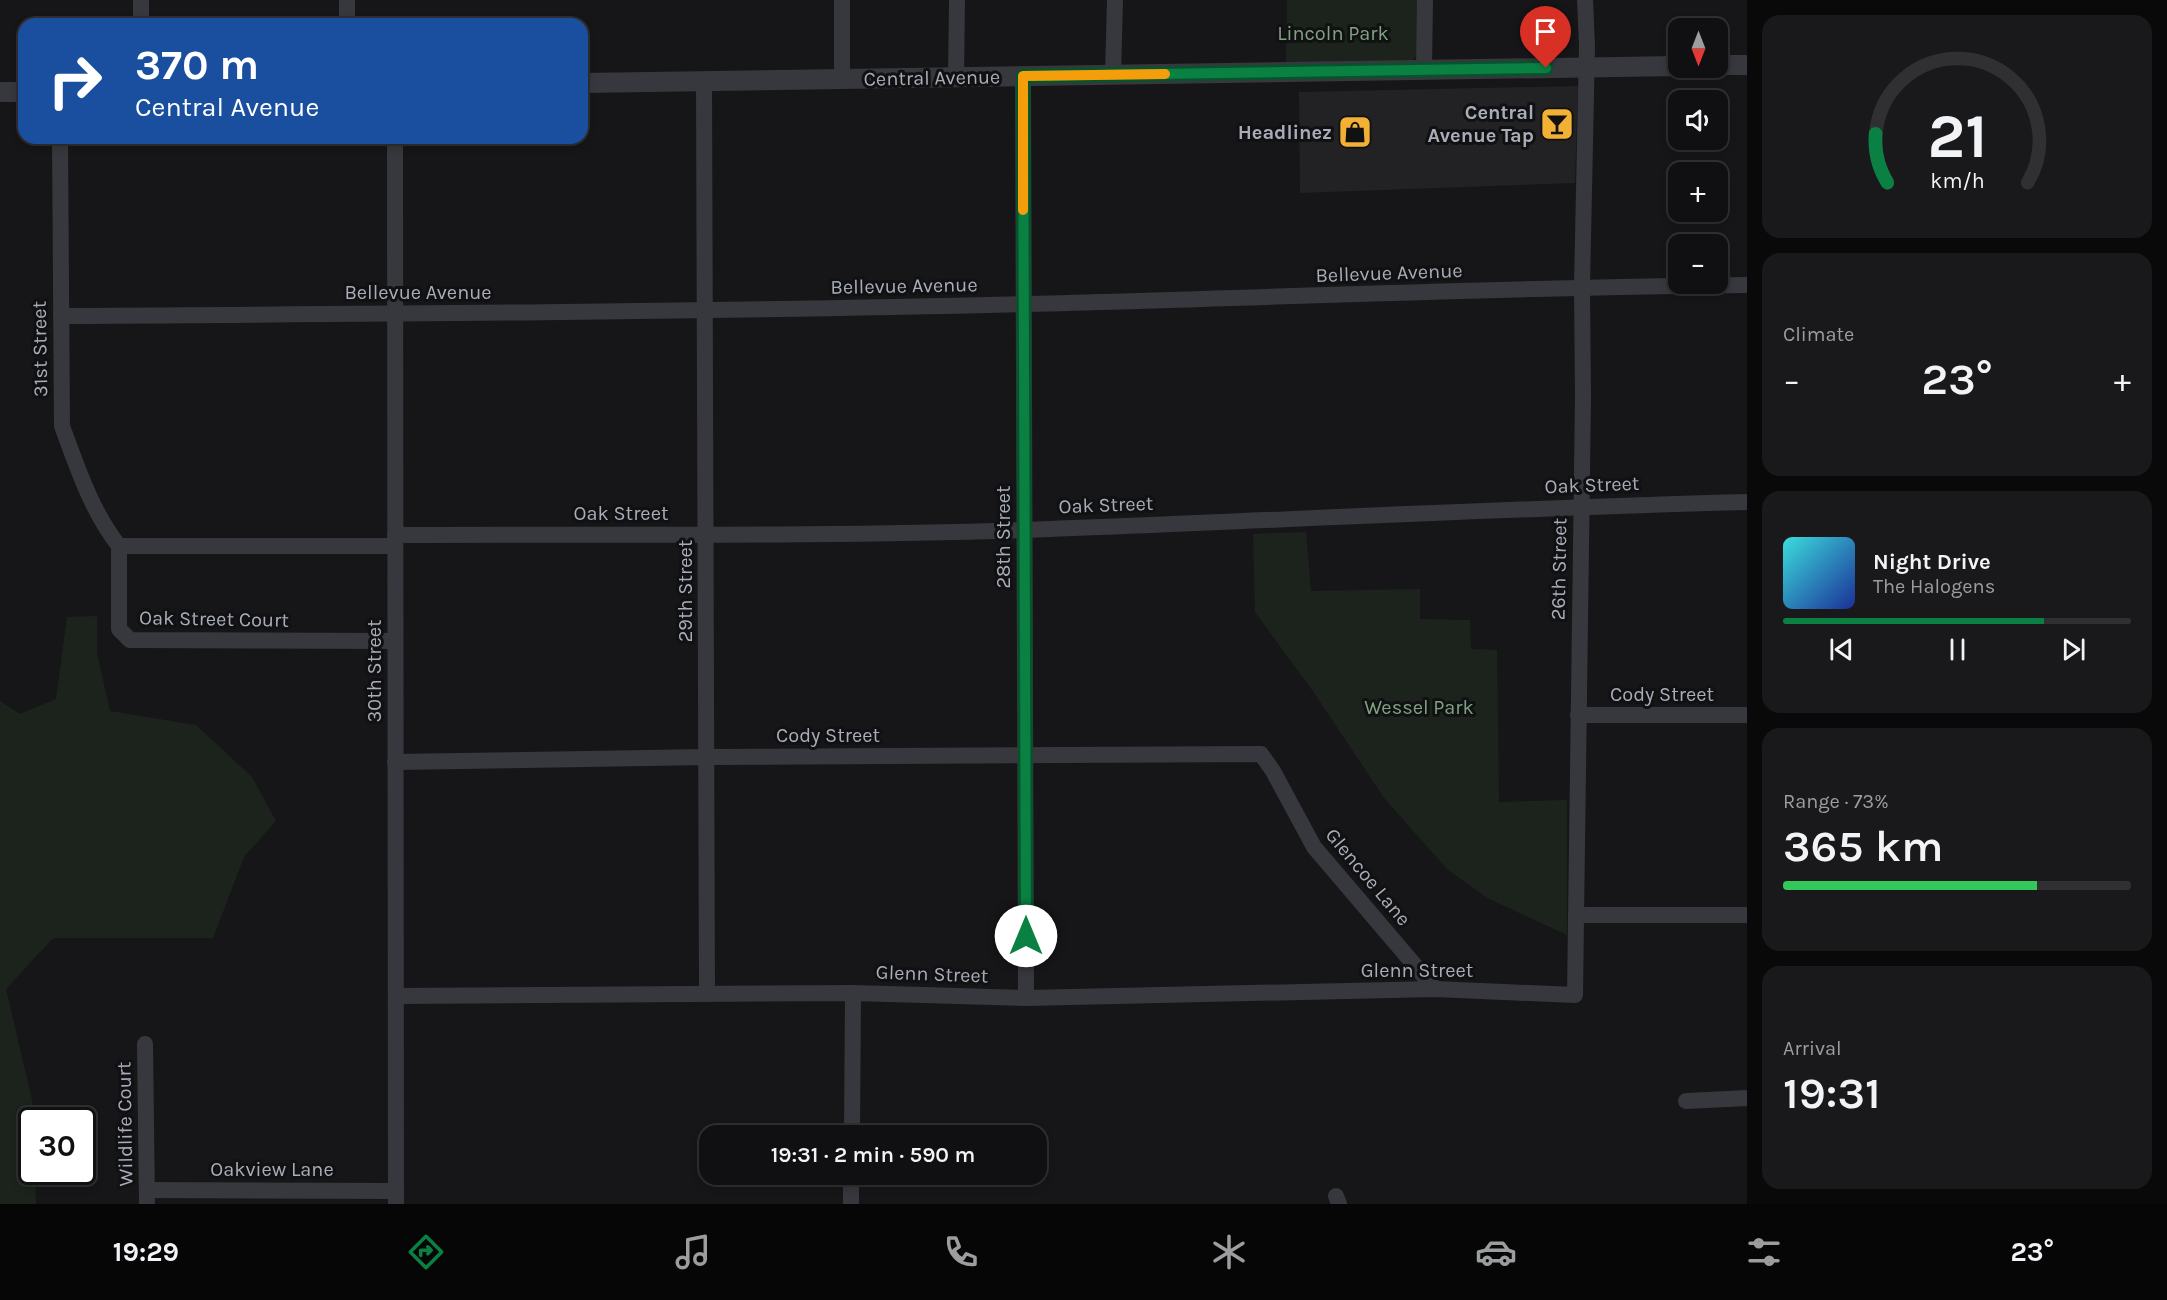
<!DOCTYPE html>
<html lang="en">
<head>
<meta charset="utf-8">
<style>
	body { margin:0; font-family:Karla,sans-serif; background:#19191b; color:#f1f3f6; height:100vh; display:flex; flex-direction:column; font-size:22px; white-space:nowrap }
	* { box-sizing:border-box; margin:0 }
	p { font-size:20px; color:#9c9d9f }
	.icon { flex:none; width:33px; height:33px; fill:none; stroke:currentColor; stroke-width:2; stroke-linecap:round; stroke-linejoin:round }
	.map { position:relative; flex:1; overflow:hidden }
	.side { display:flex; flex-direction:column; gap:15px; padding:15px; background:#09090a; width:420px }
	.side>* { flex:none }
	.banner { position:absolute; left:18px; top:18px; width:570px; height:126px; border-radius:18px; box-shadow:0 3px 9px #0003,0 0 0 2px #303032; background:#1a4fa0; color:#fff; overflow:hidden }
	.needle { width:39px; rotate:180deg }
	.buttons { position:absolute; left:1668px; top:18px; display:grid; gap:12px }
	.buttons a { display:grid; place-items:center; width:60px; height:60px; border-radius:12px; background:#101012; box-shadow:0 3px 9px #0003,0 0 0 2px #303032; font-size:30px }
	.speed { position:absolute; left:18px; top:1107px; display:flex; gap:12px; font-size:30px; font-weight:700; text-align:center }
	.speed>* { display:grid; place-content:center; width:78px; height:78px; border-radius:50%; background:#101012; box-shadow:0 3px 9px #0003,0 0 0 2px #303032; line-height:1 }
	.speed .limit { border:3px solid #111; border-radius:9px; background:#fff; color:#111 }
	.pin { position:absolute; display:grid; place-items:center; width:51px; height:51px; color:#fff; margin:-62px -26px; border-radius:50% 50% 50% 0; rotate:-45deg; box-shadow:0 0 6px #0007 }
	.pin .icon { rotate:45deg }
	.me { position:absolute; width:66px; margin:-33px; rotate:0deg; stroke-linejoin:round; filter:drop-shadow(0 0 4px #0008) }
	.turn { display:flex; align-items:center; gap:21px; height:126px; padding:0 18px; font-size:27px }
	.turn .icon { width:78px; height:78px; stroke-width:2.5 }
	.turn b { display:block; font-size:42px; line-height:51px }
	.big { font-size:45px; font-weight:600; line-height:1.1 }
	.side .tile { flex:1; display:flex; flex-direction:column; justify-content:center; gap:9px; min-width:0; padding:0 21px; border-radius:18px; background:#19191b }
	.side .dial { align-items:center; gap:0 }
	.dial svg { height:156px; overflow:visible; fill:none; stroke:#303032; stroke-width:7; stroke-linecap:round; text-anchor:middle }
	.dial text { fill:#f1f3f6; stroke:none }
	.song { display:flex; align-items:center; gap:18px }
	.cover { width:72px; height:72px; border-radius:9px; background:linear-gradient(135deg,hsl(180 70% 55%),hsl(230 70% 35%)) }
	.played { height:6px; border-radius:3px; background:linear-gradient(90deg,#0b8043 75%,#303032 75%) }
	.keys { display:flex; justify-content:space-around; direction:ltr }
	.heat { display:flex; justify-content:space-between; align-items:center; font-size:33px; direction:ltr }
	.charge { height:9px; border-radius:4px; background:linear-gradient(90deg,#34c759 73%,#303032 0) }
	.trip { position:absolute; left:699px; top:1125px; width:348px; height:60px; border-radius:18px; background:#101012; box-shadow:0 3px 9px #0003,0 0 0 2px #303032; font-weight:600; line-height:60px; text-align:center }
	.tabs { display:flex; height:96px; justify-content:space-around; align-items:center; background:#060607; color:#9c9d9f }
	.tabs .icon { width:42px; height:42px }
	.tabs .on { color:#0b8043 }
	.tabs b { font-size:27px; color:#f1f3f6 }
	main { display:flex; flex:1; min-height:0 }
	.map>svg:first-child { display:block }
	.built { fill:#222225 }
	.green { fill:#1c231d }
	.lines { fill:none; stroke-linecap:round; stroke-linejoin:round }
	.minor { stroke:#37383d; stroke-width:16 }
	.tertiary { stroke:#37383d; stroke-width:20 }
	.route-casing { stroke:#07532c; stroke-width:15 }
	.route { stroke:#0b8043; stroke-width:10 }
	.slow { stroke:#f59e0b; stroke-width:10 }
	.labels { text-anchor:middle; dominant-baseline:central; stroke-width:6; stroke-linejoin:round; paint-order:stroke }
	.park-label { font-size:20px; fill:#7fa381; stroke:#111113 }
	.street-label { font-size:20px; fill:#a8adb8; stroke:#111113 }
	.poi-label { font-size:20px; font-weight:bold; fill:#a8adb8; stroke:#111113; text-anchor:end }
</style>
</head>
<body>
<main>
<div class="map">
<svg width="1747" height="1204" viewBox="0 0 1747 1204">
	<rect width="100%" height="100%" fill="#161618"/>
	<polygon class="built" points="1578,86 1575,183 1300,193 1299,92"/>
	<g class="green">
		<polygon points="1287,0 1419,0 1418,54 1409,65 1288,67 1286,59"/>
		<polygon points="1306,532 1311,591 1420,589 1420,619 1470,620 1471,649 1497,650 1499,802 1567,800 1567,935 1487,898 1447,869 1384,798 1317,697 1255,612 1253,534"/>
		<polygon points="97,616 97,653 110,711 196,725 252,777 276,821 244,857 213,938 53,938 6,989 32,1100 32,1172 35,1172 36,1204 0,1204 0,701 20,714 56,699 67,617"/>
	</g>
	<g class="lines">
		<g class="minor">
			<polyline points="141,0 141,24"/>
			<polyline points="347,0 347,24"/>
			<polyline points="842,0 842,79"/>
			<polyline points="1424,70 1425,0"/>
			<polyline points="1113,75 1115,0"/>
			<polyline points="1023,76 1026,998"/>
			<polyline points="956,77 957,0"/>
			<polyline points="704,81 707,994"/>
			<path d="M 60,138 L 62,426 C 77,467 92,512 119,546"/>
			<polyline points="395,138 396,1204"/>
			<path d="M 61,316 C 383,314 705,312 1027,304 C 1267,298 1507,287 1747,285"/>
			<path d="M 395,535 C 606,534 817,537 1027,530 C 1267,521 1507,508 1747,502"/>
			<polyline points="119,546 119,629 130,640 395,641"/>
			<polyline points="119,546 395,546"/>
			<polyline points="1578,715 1747,715"/>
			<polyline points="395,762 707,757 1261,754 1273,771 1314,847 1435,989"/>
			<polyline points="1576,915 1747,915"/>
			<polyline points="396,996 853,993 1026,998 1435,989 1575,995 1583,397 1582,286 1587,46 1585,0"/>
			<polyline points="145,1044 147,1204"/>
			<polyline points="1686,1101 1747,1098"/>
			<polyline points="852,1136 853,993"/>
			<polyline points="147,1190 396,1191"/>
			<polyline points="1336,1196 1339,1204"/>
			<polyline points="851,1204 851,1174"/>
		</g>
		<g class="tertiary">
			<polyline points="1718,65 1747,65"/>
			<polyline points="582,83 1678,66"/>
			<polyline points="0,92 24,92"/>
		</g>
	</g>
	<g class="lines">
		<g class="route-casing">
			<polyline id="route" points="1026,936 1023,76 1546,68"/>
		</g>
		<use href="#route" class="route"/>
		<polyline class="slow" points="1023,210 1023,76 1165,74"/>
	</g>
	<defs>
		<g id="bar-square" transform="scale(1.725)"><rect x="-9" y="-9" width="18" height="18" rx="4" fill="#f2b134" stroke="#111113"/><path d="M-6-5H6L.8 .8V4.5H3.5V6h-7V4.5H-.8V.8Z" fill="#111"/></g>
		<g id="shop-square" transform="scale(1.725)"><rect x="-9" y="-9" width="18" height="18" rx="4" fill="#f2b134" stroke="#111113"/><path d="M-5-2.5h2.3a2.7 3.5 0 0 1 5.4 0H5L5.5 6h-11ZM-1.5-2.5h3a1.5 2.3 0 0 0-3 0Z" fill="#111"/></g>
	</defs>
	<g fill-rule="evenodd">
		<use href="#bar-square" x="1557" y="124"/>
		<use href="#shop-square" x="1355" y="132"/>
	</g>
	<g class="labels">
		<g class="park-label">
			<text x="1333" y="33">Lincoln Park</text>
			<text x="1419" y="707">Wessel Park</text>
		</g>
		<g class="street-label">
			<text transform="translate(932 78) rotate(-1)">Central Avenue</text>
			<text transform="translate(1389 273) rotate(-2)">Bellevue Avenue</text>
			<text transform="translate(904 286) rotate(-1)">Bellevue Avenue</text>
			<text x="418" y="292">Bellevue Avenue</text>
			<text transform="translate(40 349) rotate(-91)">31st Street</text>
			<text transform="translate(1592 485) rotate(-2)">Oak Street</text>
			<text transform="translate(1106 505) rotate(-2)">Oak Street</text>
			<text x="621" y="513">Oak Street</text>
			<text transform="translate(1003 537) rotate(-90)">28th Street</text>
			<text transform="translate(1559 569) rotate(-89)">26th Street</text>
			<text transform="translate(685 591) rotate(-90)">29th Street</text>
			<text transform="translate(214 619) rotate(1)">Oak Street Court</text>
			<text transform="translate(374 671) rotate(-90)">30th Street</text>
			<text x="1662" y="694">Cody Street</text>
			<text x="828" y="735">Cody Street</text>
			<text transform="translate(1368 877) rotate(50)">Glencoe Lane</text>
			<text x="1417" y="970">Glenn Street</text>
			<text transform="translate(932 974) rotate(2)">Glenn Street</text>
			<text transform="translate(125 1124) rotate(-91)">Wildlife Court</text>
			<text x="272" y="1169">Oakview Lane</text>
		</g>
		<g class="poi-label">
			<text x="1534" y="112">Central<tspan x="1534" dy="23">Avenue Tap</tspan></text>
			<text x="1332" y="132">Headlinez</text>
		</g>
	</g>
</svg>
<div class="buttons">
<a><svg class="needle" viewBox="-14 -14 28 28"><path d="M0-13l5 13h-10z" fill="#e53935"/><path d="M0 13l5-13h-10z" fill="#9c9d9f"/></svg></a>
<a><svg class="icon" aria-label="sound" viewBox="0 0 24 24"><path d="M4 9h4l5-4v14l-5-4H4zM17 9q2 3 0 6"/></svg></a>
<a>+</a>
<a>−</a>
</div>
<div class="speed"><div class="limit">30</div></div>
<div class="pin" style="left:1546px;top:68px;background:#d93025"><svg class="icon" aria-label="arrive" viewBox="0 0 24 24"><path d="M6 21V4h12l-3 4 3 4H6"/></svg></div>
<svg class="me" style="left:1026px;top:936px" viewBox="-20 -20 40 40"><circle r="19" fill="#fff"/><path d="M0-13L10 11 0 6-10 11z" fill="#0b8043"/></svg>
<div class="trip">19:31 · 2 min · 590 m</div>
<div class="banner">
<div class="turn"><svg class="icon" aria-label="right" viewBox="0 0 24 24"><path d="M7 20v-9h11M14 6l5 5-5 5"/></svg><div><b>370 m</b>Central Avenue</div></div>
</div>
</div>
<section class="side">
<div class="tile dial"><svg viewBox="0 0 100 80">
<path d="M14 69A42 42 0 1 1 86 69"/>
<path d="M14 69A42 42 0 0 1 8 44" stroke="#0b8043"/>
<text x="50" y="56" font-size="32" font-weight="700">21</text>
<text x="50" y="72" font-size="11">km/h</text>
</svg></div>
<div class="tile"><p>Climate</p>
<div class="heat"><a>−</a><b class="big">23°</b><a>+</a></div>
</div>
<div class="tile">
<div class="song"><i class="cover"></i><div><b>Night Drive</b><p>The Halogens</p></div></div>
<div class="played"></div>
<div class="keys"><svg class="icon" aria-label="previous" viewBox="0 0 24 24"><path d="M18 5L8 12l10 7zM5 5v14"/></svg><svg class="icon" aria-label="pause" viewBox="0 0 24 24"><path d="M8 5v14M16 5v14"/></svg><svg class="icon" aria-label="next" viewBox="0 0 24 24"><path d="M6 5l10 7-10 7zM19 5v14"/></svg></div>
</div>
<div class="tile"><p>Range · 73%</p><b class="big">365 km</b><div class="charge"></div></div>
<div class="tile"><p>Arrival</p><b class="big">19:31</b></div>
</section>
</main>
<nav class="tabs">
<b>19:29</b>
<svg class="icon on" aria-label="directions" viewBox="0 0 24 24"><path d="M12 3l9 9-9 9-9-9zM9 14v-3h6M13 9l2 2-2 2"/></svg>
<svg class="icon" aria-label="music" viewBox="0 0 24 24"><path d="M9 18V5l10-2v13"/><circle cx="6" cy="18" r="3"/><circle cx="16" cy="16" r="3"/></svg>
<svg class="icon" aria-label="phone" viewBox="0 0 24 24"><path d="M5 4h4l2 5-3 2q2 4 5 5l2-3 5 2v4C11 20 4 13 5 4z"/></svg>
<svg class="icon" aria-label="climate" viewBox="0 0 24 24"><path d="M12 3v18M4 7l16 10M4 17L20 7"/></svg>
<svg class="icon" aria-label="car" viewBox="0 0 24 24"><path d="M5 17H2v-5l4-1 3-4h7l3 4 3 1v5h-3M9 17h6M6 11h13"/><circle cx="7" cy="17" r="2"/><circle cx="17" cy="17" r="2"/></svg>
<svg class="icon" aria-label="filters" viewBox="0 0 24 24"><path d="M4 7h16M4 17h16"/><circle cx="9" cy="7" r="2"/><circle cx="15" cy="17" r="2"/></svg>
<b>23°</b>
</nav>
</body>
</html>
